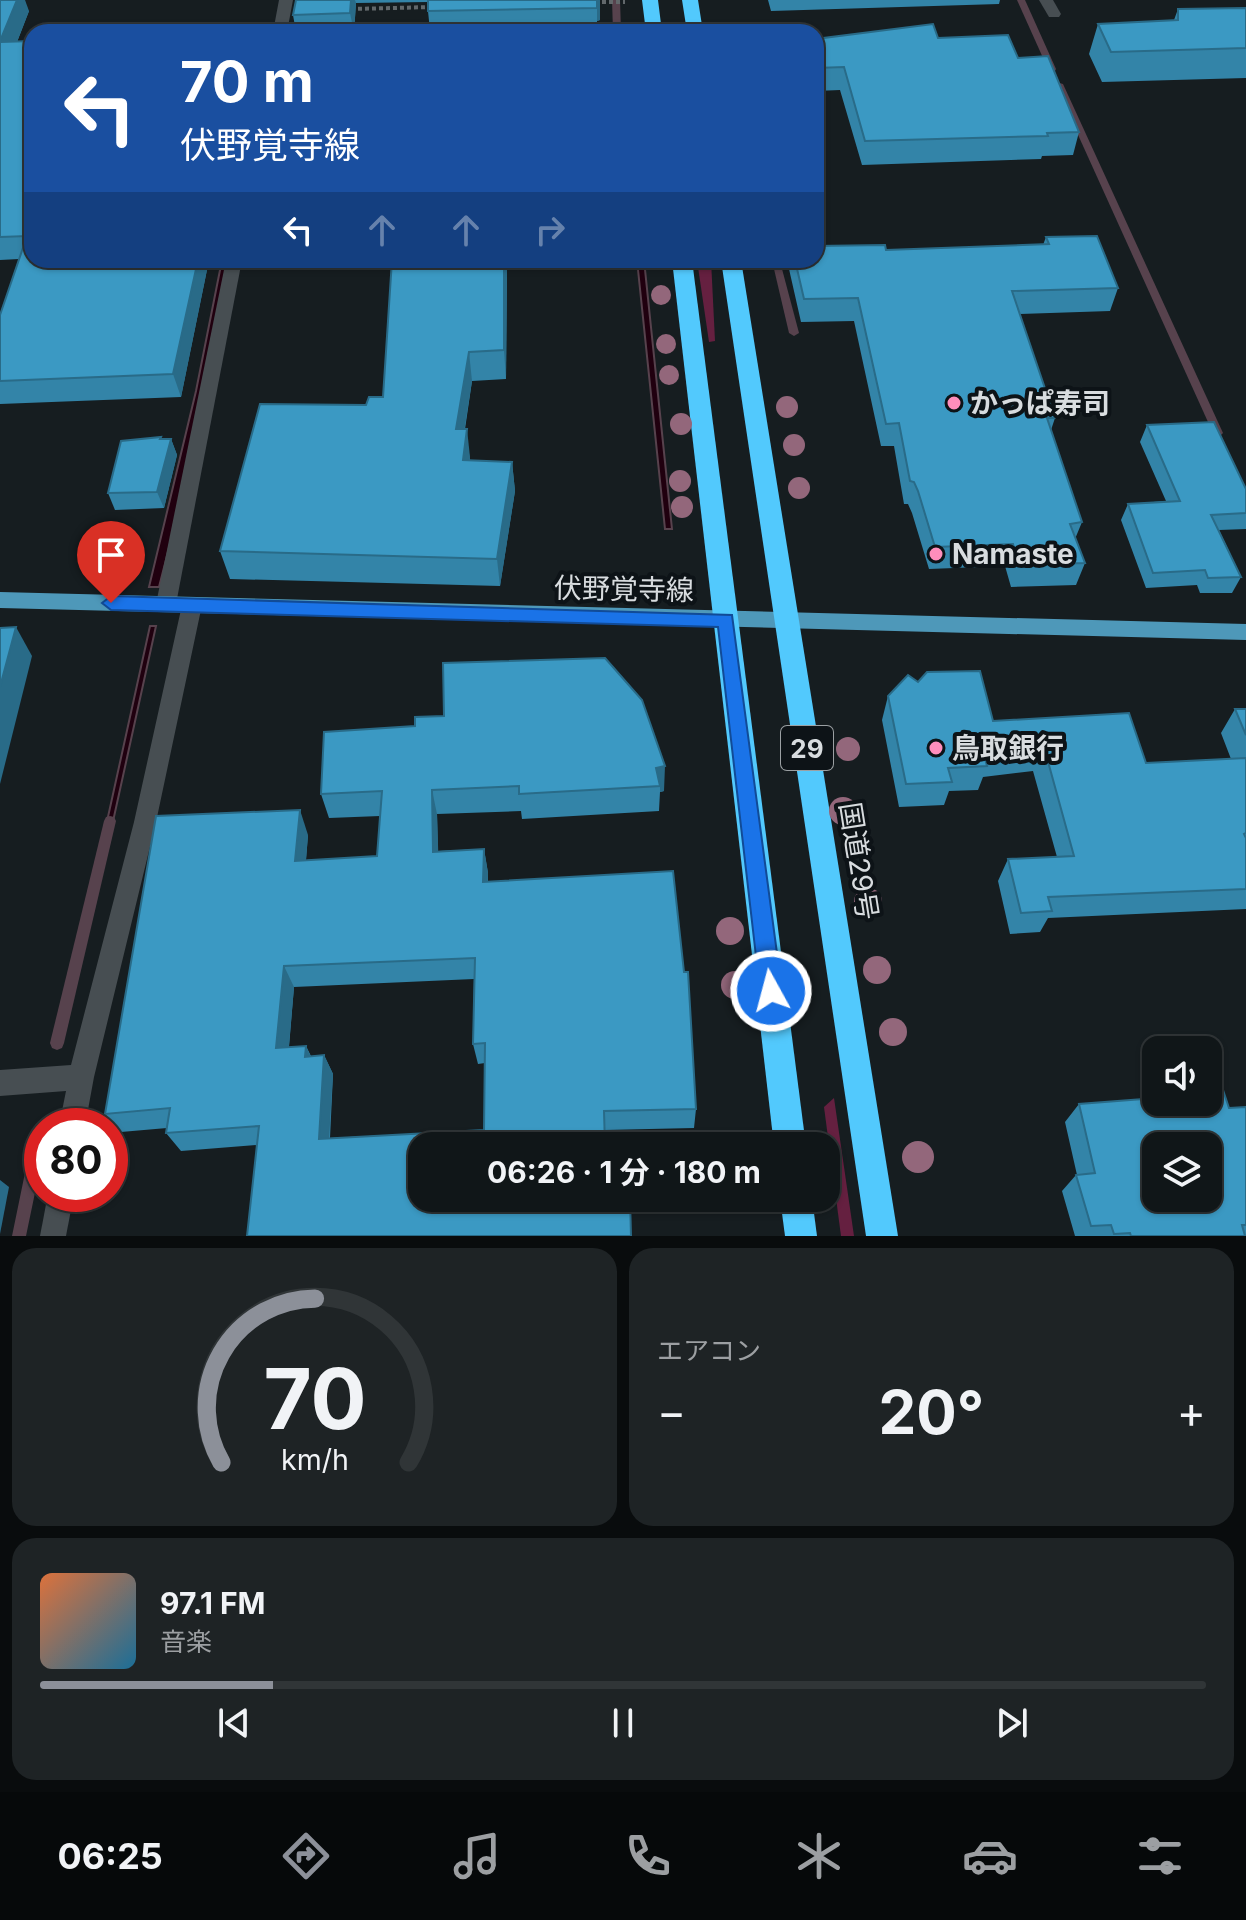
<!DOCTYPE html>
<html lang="ja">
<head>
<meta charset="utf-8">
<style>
	body { margin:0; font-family:Inter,"Noto Sans JP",sans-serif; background:#1e2325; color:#f1f3f6; height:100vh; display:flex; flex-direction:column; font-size:30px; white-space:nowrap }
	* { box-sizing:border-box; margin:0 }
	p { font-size:26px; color:#9c9fa2 }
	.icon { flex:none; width:44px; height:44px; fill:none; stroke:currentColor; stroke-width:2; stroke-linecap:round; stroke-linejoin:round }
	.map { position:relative; height:1236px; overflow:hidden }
	.side { display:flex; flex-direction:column; gap:12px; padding:12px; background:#090c0d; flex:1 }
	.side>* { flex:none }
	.hud { position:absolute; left:24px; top:24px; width:800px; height:244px; border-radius:24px; box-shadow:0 2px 6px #0004,0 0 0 2px #303537; background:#1a4fa0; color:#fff; overflow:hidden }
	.fabs { position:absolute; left:1142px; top:1036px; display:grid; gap:16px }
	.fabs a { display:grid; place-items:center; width:80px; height:80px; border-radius:16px; background:#101618; box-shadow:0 2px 6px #0004,0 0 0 2px #303537; font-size:40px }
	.speed { position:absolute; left:24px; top:1108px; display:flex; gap:16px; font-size:40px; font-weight:700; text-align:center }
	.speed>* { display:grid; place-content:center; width:104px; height:104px; border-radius:50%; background:#101618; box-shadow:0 2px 6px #0004,0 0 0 2px #303537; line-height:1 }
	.speed .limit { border:12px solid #d22; background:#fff; color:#111 }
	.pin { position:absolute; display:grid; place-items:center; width:68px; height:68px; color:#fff; margin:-82px -34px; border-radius:50% 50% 50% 0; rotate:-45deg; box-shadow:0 0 8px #0007 }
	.pin .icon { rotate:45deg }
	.me { position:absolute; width:88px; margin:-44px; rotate:353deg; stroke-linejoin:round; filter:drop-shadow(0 0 6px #0008) }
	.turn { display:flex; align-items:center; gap:28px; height:168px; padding:0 24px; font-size:36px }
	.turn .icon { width:104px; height:104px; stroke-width:2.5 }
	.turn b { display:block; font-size:56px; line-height:68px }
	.lanes { display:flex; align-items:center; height:76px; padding:0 24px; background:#0003; justify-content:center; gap:40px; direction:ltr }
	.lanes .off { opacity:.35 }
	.big { font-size:60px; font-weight:700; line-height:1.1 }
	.side .tile { flex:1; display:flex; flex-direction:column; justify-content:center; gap:12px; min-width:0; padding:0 28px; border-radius:24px; background:#1e2325 }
	.side .dial { align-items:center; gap:0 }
	.dial svg { height:208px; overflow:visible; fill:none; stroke:#303537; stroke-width:7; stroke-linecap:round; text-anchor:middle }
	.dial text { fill:#f1f3f6; stroke:none }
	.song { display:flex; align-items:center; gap:24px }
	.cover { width:96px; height:96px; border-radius:12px; background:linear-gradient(135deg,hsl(20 70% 55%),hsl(200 70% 35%)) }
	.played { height:8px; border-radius:4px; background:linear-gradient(90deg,#8c9099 20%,#303537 20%) }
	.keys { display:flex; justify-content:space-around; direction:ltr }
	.heat { display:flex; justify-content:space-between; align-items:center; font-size:44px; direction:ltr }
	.side .tiles { flex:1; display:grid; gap:12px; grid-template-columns:1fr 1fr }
	.tile:last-child { grid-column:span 2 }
	.trip { position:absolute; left:408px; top:1132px; width:432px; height:80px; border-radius:24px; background:#101618; box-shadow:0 2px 6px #0004,0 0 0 2px #303537; font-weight:700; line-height:80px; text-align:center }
	.tab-bar { display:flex; height:128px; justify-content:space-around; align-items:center; background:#06090a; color:#9c9fa2 }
	.tab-bar .icon { width:56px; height:56px }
	.tab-bar .selected { color:#8c9099 }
	.tab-bar b { font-size:36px; color:#f1f3f6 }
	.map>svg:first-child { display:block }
	.green { fill:#652040 }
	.water { fill:#20000f; stroke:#57424d; stroke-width:2 }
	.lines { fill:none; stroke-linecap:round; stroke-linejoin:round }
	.stream { fill:#57424d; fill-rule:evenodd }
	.path { stroke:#62686b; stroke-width:4; stroke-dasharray:4 3; stroke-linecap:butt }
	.minor { fill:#474e52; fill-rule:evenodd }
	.major { fill:#4e98b9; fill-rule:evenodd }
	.highway { fill:#52c9fd; fill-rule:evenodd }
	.tree { fill:#93677b }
	.wall { fill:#3384a8; fill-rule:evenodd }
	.shaded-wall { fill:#296b88 }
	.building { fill:#3b99c3; stroke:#296b88; stroke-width:2; fill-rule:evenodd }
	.route { fill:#1a73e8; stroke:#114b97; stroke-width:2 }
	.poi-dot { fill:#fe8ebc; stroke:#0d1317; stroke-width:3 }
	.labels { text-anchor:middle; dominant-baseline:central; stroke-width:8; stroke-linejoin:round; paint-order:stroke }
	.shield { fill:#0d1317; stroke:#9ba0a3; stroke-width:2 }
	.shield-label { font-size:26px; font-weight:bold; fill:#d8dcdf }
	.poi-label { font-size:28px; font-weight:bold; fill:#d8dcdf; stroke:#0d1317; text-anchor:start }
	.street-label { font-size:28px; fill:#d8dcdf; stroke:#0d1317 }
</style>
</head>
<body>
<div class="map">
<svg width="1246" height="1236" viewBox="0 0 1246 1236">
	<rect width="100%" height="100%" fill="#161d20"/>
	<g class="green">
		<polygon points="697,260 711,260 715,341 709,342"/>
		<polygon points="834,1098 854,1236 841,1236 824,1107"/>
	</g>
	<g class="water">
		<polygon points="222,260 230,260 189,470 159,587 149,587 196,391"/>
		<polygon points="637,260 644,260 672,529 665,529"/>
		<polygon points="150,626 156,626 110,835 104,835"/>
	</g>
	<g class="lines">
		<g class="stream">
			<polygon points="612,0 620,0 621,32 613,32"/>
			<polygon points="1017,0 1025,0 1056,69 1055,71 1048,69"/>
			<polygon points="1056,82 1063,84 1223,433 1221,435 1218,436 1213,433 1055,84"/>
			<polygon points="778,266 782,269 799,333 794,336 789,333 774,269"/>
			<polygon points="110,816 114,817 116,821 64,1043 62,1048 57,1050 52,1048 50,1043 104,821 106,817"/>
			<polygon points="41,1122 47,1126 42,1126 42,1159 26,1236 12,1236 34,1129 36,1124"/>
		</g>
		<g class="path">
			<polyline points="595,2 625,2"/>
			<polyline points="351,9 433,7"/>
		</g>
		<g class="minor">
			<polygon points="279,0 293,0 287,32 273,32"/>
			<polygon points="1039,0 1053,0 1061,14 1059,17 1049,17"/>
			<polygon points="226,260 242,260 176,604 173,609 159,609 156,604"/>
			<polygon points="192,597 199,600 202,605 156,822 94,1077 85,1126 59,1126 66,1091 0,1096 0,1070 71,1065 134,822 182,605 185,600"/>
			<polygon points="48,1194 74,1194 66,1236 40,1236"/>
		</g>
		<polygon class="major" points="0,592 1246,624 1246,640 0,608"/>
		<g class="highway">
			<polygon points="642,0 658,0 662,32 646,32"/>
			<polygon points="682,0 698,0 703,32 687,32"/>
			<polygon points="672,260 692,260 806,1146 774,1146"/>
			<polygon points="721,260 741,260 898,1236 866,1236"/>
			<polygon points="780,1198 812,1198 817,1236 785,1236"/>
		</g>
	</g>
	<g class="tree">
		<circle cx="661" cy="295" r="10"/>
		<circle cx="666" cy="344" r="10"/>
		<circle cx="669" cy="375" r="10"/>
		<circle cx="787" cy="407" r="11"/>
		<circle cx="681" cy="424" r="11"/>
		<circle cx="794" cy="445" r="11"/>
		<circle cx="680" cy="481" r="11"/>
		<circle cx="799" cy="488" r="11"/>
		<circle cx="682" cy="507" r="11"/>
		<circle cx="848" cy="749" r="12"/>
		<circle cx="843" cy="811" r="14"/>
		<circle cx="868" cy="902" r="14"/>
		<circle cx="730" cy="931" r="14"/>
		<circle cx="877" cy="970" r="14"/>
		<circle cx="735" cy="985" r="14"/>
		<circle cx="893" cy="1032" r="14"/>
		<circle cx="918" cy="1157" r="16"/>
	</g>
	<g class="wall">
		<polygon points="0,0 29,11 17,42 32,260 209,260 181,397 0,404 0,315 19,259 0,260"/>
		<polygon points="296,0 600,0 600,20 597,21 597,28 430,31 428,11 428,2 356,3 354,32 296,32 293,15"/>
		<polygon points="768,0 1000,0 999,4 771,11"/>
		<polygon points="1246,8 1246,78 1102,82 1089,54 1098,24 1174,20 1178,9"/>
		<polygon points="938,38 1018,58 1079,132 1073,155 1042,156 1041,159 862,165 840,90 816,91 816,39"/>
		<polygon points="1046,237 1118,288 1110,311 1020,314 1055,418 1051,430 1082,522 1075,539 1085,563 1076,585 1011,587 1005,566 929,569 912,513 908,504 904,504 894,446 881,446 854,321 801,322 789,269 790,260 816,260 886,250 1043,245"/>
		<polygon points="392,260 551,260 551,265 507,267 506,379 472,381 465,429 470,460 512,462 515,491 500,586 230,579 220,551 366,405 383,397"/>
		<polygon points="1147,425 1246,489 1246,529 1219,530 1241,577 1232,593 1200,593 1197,585 1146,588 1121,520 1128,504 1166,501 1140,442"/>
		<polygon points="162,439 171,439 177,455 164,508 115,510 108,493"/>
		<path d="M 605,658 L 664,791 L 660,792 L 659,811 L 522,819 L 521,811 L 437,814 L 438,851 L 484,849 L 488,873 L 488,882 L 696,1109 L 694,1128 L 605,1130 L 257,1145 L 181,1151 L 166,1133 L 167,1128 L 121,1132 L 105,1114 L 308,835 L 306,860 L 377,856 L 380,816 L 329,818 L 321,794 L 415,726 ZM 474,979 L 473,1044 L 478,1064 L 485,1063 L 484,1130 L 330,1138 L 333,1074 L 324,1055 L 311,1056 L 306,1046 L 289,1047 L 294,987 Z"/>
		<polygon points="918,682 993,721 1146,763 1231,759 1221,733 1235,709 1246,709 1246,909 1048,918 1040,932 1010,934 998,881 1008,859 1057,857 1033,771 983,777 978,790 949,791 944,805 899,807 882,720 888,696"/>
		<polygon points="1079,1104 1229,1108 1246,1107 1246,1236 1075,1236 1062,1191 1076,1175 1077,1175 1065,1122"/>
	</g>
	<g class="shaded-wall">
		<polygon points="17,0 25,0 29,11 8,65 0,41"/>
		<polygon points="351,0 355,0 356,3 354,32 350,13"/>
		<polygon points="597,0 600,0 600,20 597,21"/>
		<polygon points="198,260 209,260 181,397 173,374"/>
		<polygon points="504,260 506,260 507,267 506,379 504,350"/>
		<polygon points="469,352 472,381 460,458 456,429"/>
		<polygon points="467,429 470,457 466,488 463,460"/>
		<polygon points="171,439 177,455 164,508 157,492"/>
		<polygon points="512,462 515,491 500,586 497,559"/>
		<polygon points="16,627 32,656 0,784 0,687"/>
		<polygon points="665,766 664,791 660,792 660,786 656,768"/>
		<polygon points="432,790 437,814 439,875 433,852"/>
		<polygon points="300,810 308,835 304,884 295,861"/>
		<polygon points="484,849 488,873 487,906 483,882"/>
		<polygon points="284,966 294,987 287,1068 276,1048"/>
		<polygon points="306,1046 315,1066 305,1057"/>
		<polygon points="324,1055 333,1074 328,1156 319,1139"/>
		<polygon points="0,1180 9,1187 0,1234"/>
	</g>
	<g class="building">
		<polygon points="0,0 17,0 0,41"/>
		<polygon points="296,0 351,0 350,13 293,15"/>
		<polygon points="428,0 599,0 597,0 597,8 428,11"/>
		<polygon points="1246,8 1246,48 1111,52 1098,24 1178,20 1178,9"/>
		<polygon points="933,24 938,38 1008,35 1018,58 1048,56 1079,132 1047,133 1048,136 865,141 844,67 816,68 816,39"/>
		<polygon points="32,41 32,260 198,260 173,374 0,381 0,315 27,236 0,237 0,42"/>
		<polygon points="1097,236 1118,288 1012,291 1055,418 1047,418 1082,522 1070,524 1085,563 1019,565 1013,544 935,547 918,491 914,482 910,481 899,423 886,424 858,298 804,299 795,260 816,260 816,246 885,245 886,250 1049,244 1046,237"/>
		<polygon points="392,260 504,260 504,350 469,352 456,429 467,429 463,460 512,462 497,559 220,551 260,404 366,405 369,397 383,397"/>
		<polygon points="1214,422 1246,489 1246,513 1211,515 1241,577 1208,578 1205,570 1153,573 1128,504 1180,501 1147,425"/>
		<polygon points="161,437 160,439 171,439 157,492 108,493 121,441"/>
		<polygon points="16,627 0,687 0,628"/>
		<path d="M 605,658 L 642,700 L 665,766 L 656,768 L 660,786 L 519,794 L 519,786 L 432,790 L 433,852 L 484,849 L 483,882 L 673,871 L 684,972 L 688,972 L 696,1109 L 604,1111 L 605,1146 L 422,1146 L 422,1198 L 630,1198 L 631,1236 L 247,1236 L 259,1126 L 166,1133 L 170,1108 L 105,1114 L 156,816 L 300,810 L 295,861 L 377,856 L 382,791 L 321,794 L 324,732 L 415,726 L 415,717 L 444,716 L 443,663 ZM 475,958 L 473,1044 L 485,1043 L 484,1130 L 319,1139 L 324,1055 L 305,1057 L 306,1046 L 276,1048 L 284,966 Z"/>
		<polygon points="980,671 993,721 1129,713 1146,763 1246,758 1246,833 1244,834 1246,838 1246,889 1048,897 1052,911 1021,913 1008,859 1074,856 1044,747 984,755 987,766 948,768 952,782 906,784 888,696 908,675 918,682 927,672"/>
		<polygon points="1235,709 1246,709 1246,735"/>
		<path d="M 1208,1075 L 1218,1075 L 1229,1108 L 1246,1107 L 1246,1225 L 1242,1225 L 1245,1236 L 1131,1236 L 1130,1233 L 1114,1234 L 1111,1225 L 1091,1226 L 1076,1175 L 1095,1173 L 1079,1104 L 1156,1098 L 1156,1102 L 1208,1102 ZM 1156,1146 L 1208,1146 L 1208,1198 L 1156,1198 Z"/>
	</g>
	<polygon class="route" points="111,596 732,615 782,991 779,999 771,1002 763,999 760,991 718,627 111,610 102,603"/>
	<g class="poi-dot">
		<circle cx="954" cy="403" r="8"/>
		<circle cx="936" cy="554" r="8"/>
		<circle cx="936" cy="748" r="8"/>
	</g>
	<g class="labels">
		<rect class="shield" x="781" y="726" width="52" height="44" rx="6"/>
		<g class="shield-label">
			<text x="807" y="748">29</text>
		</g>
		<g class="poi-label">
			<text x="970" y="403">かっぱ寿司</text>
			<text x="952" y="554">Namaste</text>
			<text x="952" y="748">鳥取銀行</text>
		</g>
		<g class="street-label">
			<text transform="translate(624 589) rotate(1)">伏野覚寺線</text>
			<text transform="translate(859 861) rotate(81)">国道29号</text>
		</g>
	</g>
</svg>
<div class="fabs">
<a><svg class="icon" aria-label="sound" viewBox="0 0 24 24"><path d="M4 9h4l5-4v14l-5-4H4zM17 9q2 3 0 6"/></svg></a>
<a><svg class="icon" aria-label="layers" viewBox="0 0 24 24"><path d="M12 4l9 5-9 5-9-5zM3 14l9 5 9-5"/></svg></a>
</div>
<div class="speed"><div class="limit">80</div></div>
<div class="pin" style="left:111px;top:603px;background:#d93025"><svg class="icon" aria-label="arrive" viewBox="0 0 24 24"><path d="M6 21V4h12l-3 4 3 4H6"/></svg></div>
<svg class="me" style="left:771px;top:991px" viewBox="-20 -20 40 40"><circle r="17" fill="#1a73e8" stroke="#fff" stroke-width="3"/><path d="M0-11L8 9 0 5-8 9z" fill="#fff"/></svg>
<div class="trip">06:26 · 1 分 · 180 m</div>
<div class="hud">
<div class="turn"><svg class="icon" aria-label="left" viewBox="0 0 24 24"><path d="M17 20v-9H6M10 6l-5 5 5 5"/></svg><div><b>70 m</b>伏野覚寺線</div></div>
<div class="lanes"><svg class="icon" aria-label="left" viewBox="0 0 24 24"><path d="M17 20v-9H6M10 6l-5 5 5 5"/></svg><svg class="icon off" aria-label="ahead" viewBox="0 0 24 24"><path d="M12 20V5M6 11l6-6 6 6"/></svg><svg class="icon off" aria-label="ahead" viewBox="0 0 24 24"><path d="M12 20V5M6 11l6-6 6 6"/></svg><svg class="icon off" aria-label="right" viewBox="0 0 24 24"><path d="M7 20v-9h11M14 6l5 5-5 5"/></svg></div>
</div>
</div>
<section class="side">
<div class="tiles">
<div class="tile dial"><svg viewBox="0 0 100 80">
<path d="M14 69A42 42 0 1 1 86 69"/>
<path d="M14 69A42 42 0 0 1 50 6" stroke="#8c9099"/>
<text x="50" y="56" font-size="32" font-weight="700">70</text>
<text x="50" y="72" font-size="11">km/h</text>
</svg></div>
<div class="tile"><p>エアコン</p>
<div class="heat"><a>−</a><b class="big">20°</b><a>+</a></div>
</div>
<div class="tile">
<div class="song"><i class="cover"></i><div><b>97.1 FM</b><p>音楽</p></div></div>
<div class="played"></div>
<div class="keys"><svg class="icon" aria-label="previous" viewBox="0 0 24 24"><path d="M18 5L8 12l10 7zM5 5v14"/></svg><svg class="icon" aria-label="pause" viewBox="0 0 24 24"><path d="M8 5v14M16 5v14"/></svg><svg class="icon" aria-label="next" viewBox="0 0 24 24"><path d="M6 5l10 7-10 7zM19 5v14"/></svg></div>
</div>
</div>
</section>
<nav class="tab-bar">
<b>06:25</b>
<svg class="icon selected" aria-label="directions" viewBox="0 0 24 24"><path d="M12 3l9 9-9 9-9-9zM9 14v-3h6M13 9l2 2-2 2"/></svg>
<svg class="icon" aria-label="music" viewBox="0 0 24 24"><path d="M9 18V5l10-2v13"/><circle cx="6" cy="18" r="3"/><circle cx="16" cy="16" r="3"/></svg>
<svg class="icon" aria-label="phone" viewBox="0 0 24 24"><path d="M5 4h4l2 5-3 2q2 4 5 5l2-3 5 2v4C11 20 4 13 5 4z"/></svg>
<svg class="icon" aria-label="climate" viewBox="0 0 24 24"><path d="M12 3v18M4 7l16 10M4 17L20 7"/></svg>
<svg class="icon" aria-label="car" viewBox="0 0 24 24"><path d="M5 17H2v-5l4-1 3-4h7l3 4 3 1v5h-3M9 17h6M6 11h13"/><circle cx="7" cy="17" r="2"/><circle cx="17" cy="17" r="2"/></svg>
<svg class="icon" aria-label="filters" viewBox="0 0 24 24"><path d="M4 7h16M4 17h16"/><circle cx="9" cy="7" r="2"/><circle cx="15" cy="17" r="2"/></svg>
</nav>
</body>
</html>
